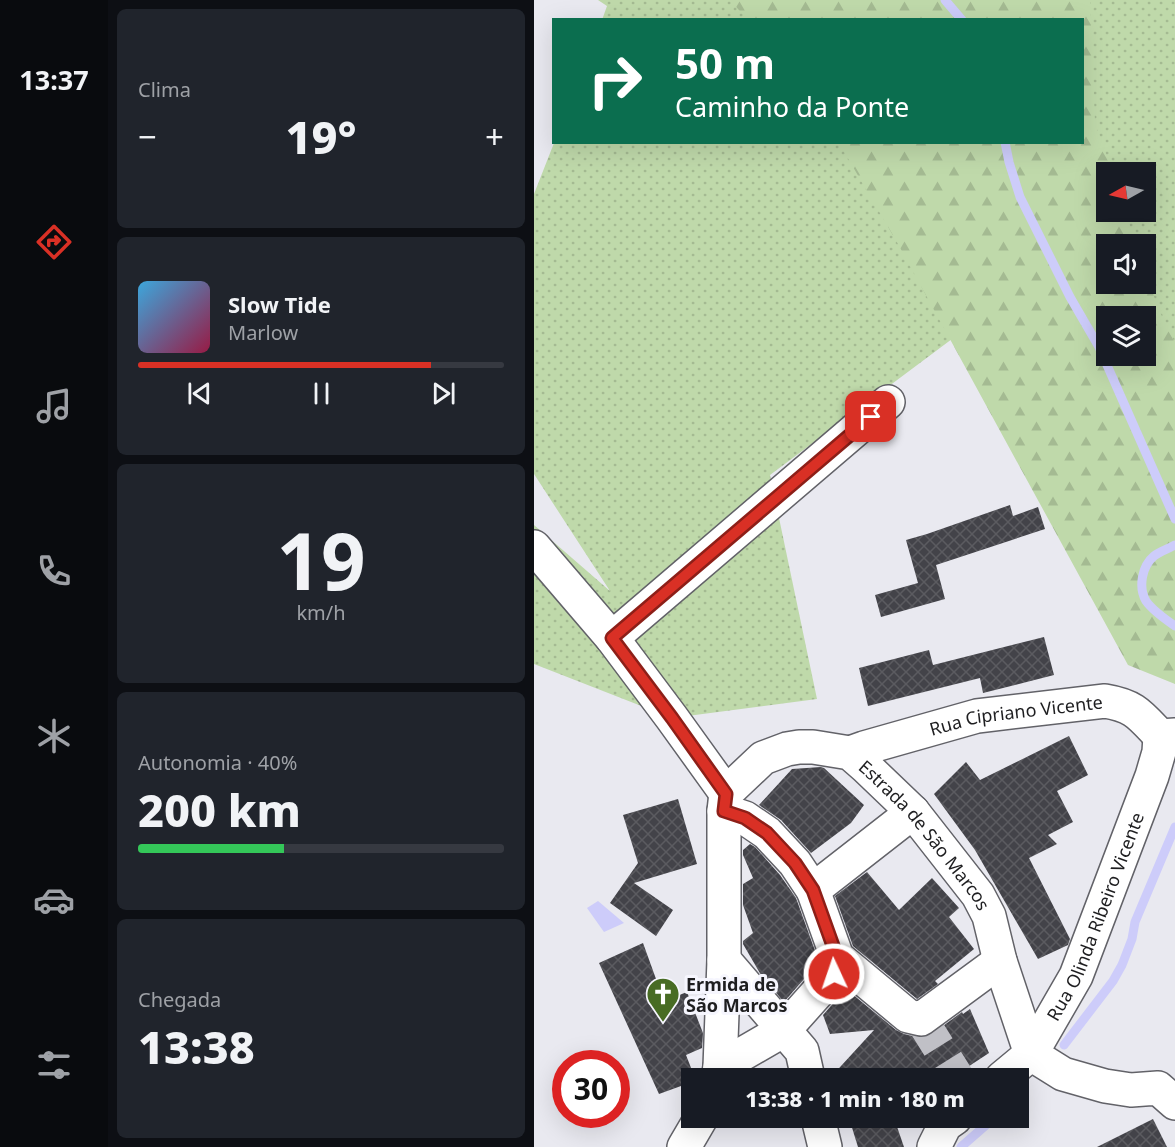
<!DOCTYPE html>
<html lang="pt">
<head>
<meta charset="utf-8">
<style>
	body { margin:0; font-family:"Noto Sans",sans-serif; background:#20242c; color:#f1f3f6; height:100vh; display:flex; flex-direction:column; font-size:22px; white-space:nowrap }
	* { box-sizing:border-box; margin:0 }
	p { font-size:20px; color:#9ea1a6 }
	.icon { flex:none; width:33px; height:33px; fill:none; stroke:currentColor; stroke-width:2; stroke-linecap:round; stroke-linejoin:round }
	.map { position:relative; flex:1; overflow:hidden }
	.details { display:flex; flex-direction:column; gap:9px; padding:9px; background:#0d0f14; width:426px }
	.details>* { flex:none }
	.hud { position:absolute; left:18px; top:18px; width:532px; height:126px; border-radius:0px; box-shadow:0 6px 24px #0002; background:#0b6e4f; color:#fff; overflow:hidden }
	.needle { width:39px; rotate:262deg }
	.buttons { position:absolute; left:562px; top:162px; display:grid; gap:12px }
	.buttons a { display:grid; place-items:center; width:60px; height:60px; border-radius:0px; background:#171b24; box-shadow:0 6px 24px #0002; font-size:30px }
	.speed { position:absolute; left:18px; top:1050px; display:flex; gap:12px; font-size:30px; font-weight:700; text-align:center }
	.speed>* { display:grid; place-content:center; width:78px; height:78px; border-radius:50%; background:#171b24; box-shadow:0 6px 24px #0002; line-height:1 }
	.speed .limit { border:9px solid #d22; background:#fff; color:#111 }
	.pin { position:absolute; display:grid; place-items:center; width:51px; height:51px; color:#fff; margin:-26px; border-radius:12px; box-shadow:0 3px 9px #0006 }
	.me { position:absolute; width:66px; margin:-33px; rotate:357deg; stroke-linejoin:round; filter:drop-shadow(0 0 4px #0008) }
	.turn { display:flex; align-items:center; gap:21px; height:126px; padding:0 24px; font-size:27px }
	.turn .icon { width:78px; height:78px; stroke-width:2.5 }
	.turn b { display:block; font-size:42px; line-height:51px }
	.big { font-size:45px; font-weight:800; line-height:1.1 }
	.details .tile { flex:1; display:flex; flex-direction:column; justify-content:center; gap:9px; min-width:0; padding:0 21px; border-radius:9px; background:#20242c }
	.details .dial { align-items:center; gap:0 }
	.dial b { font-size:78px; line-height:1 }
	.song { display:flex; align-items:center; gap:18px }
	.cover { width:72px; height:72px; border-radius:9px; background:linear-gradient(135deg,hsl(200 70% 55%),hsl(340 70% 35%)) }
	.played { height:6px; border-radius:3px; background:linear-gradient(90deg,#d93025 80%,#363941 80%) }
	.keys { display:flex; justify-content:space-around; direction:ltr }
	.heat { display:flex; justify-content:space-between; align-items:center; font-size:33px; direction:ltr }
	.charge { height:9px; border-radius:4px; background:linear-gradient(90deg,#34c759 40%,#363941 0) }
	.trip { position:absolute; left:147px; top:1068px; width:348px; height:60px; border-radius:0px; background:#171b24; box-shadow:0 6px 24px #0002; font-weight:800; line-height:60px; text-align:center }
	main { display:flex; flex:1; min-height:0 }
	.menu { display:flex; flex-direction:column; width:108px; justify-content:space-around; align-items:center; background:#090b0e; color:#9ea1a6 }
	.menu .icon { width:42px; height:42px }
	.menu .current { color:#d93025 }
	.menu b { font-size:27px; color:#f1f3f6 }
	.map>svg:first-child { display:block }
	.grass { fill:url(#grass-dots); fill-rule:evenodd }
	.forest { fill:url(#forest-firs); fill-rule:evenodd }
	.water { fill:#cdccfa }
	.lines { fill:none; stroke-linecap:round; stroke-linejoin:round }
	.stream { stroke:#cdccfa; stroke-width:9 }
	.building { fill:url(#building-cross-hatch) }
	.minor-tunnel { stroke:#c0c0c6; stroke-width:33; stroke-dasharray:33 16; stroke-linecap:butt }
	.minor-casing { stroke:#626268; stroke-width:36 }
	.minor { stroke:#fff; stroke-width:33 }
	.route-casing { stroke:#8d1f18; stroke-width:15 }
	.route { stroke:#d93025; stroke-width:10 }
	.labels { text-anchor:middle; dominant-baseline:central; stroke-width:6; stroke-linejoin:round; paint-order:stroke }
	.street-label { font-size:18px; fill:#1e1e20; stroke:#f6f6fe }
	.poi-label { font-size:18px; font-weight:bold; fill:#1e1e20; stroke:#f6f6fe; text-anchor:start }
</style>
</head>
<body>
<main>
<nav class="menu">
<b>13:37</b>
<svg class="icon current" aria-label="directions" viewBox="0 0 24 24"><path d="M12 3l9 9-9 9-9-9zM9 14v-3h6M13 9l2 2-2 2"/></svg>
<svg class="icon" aria-label="music" viewBox="0 0 24 24"><path d="M9 18V5l10-2v13"/><circle cx="6" cy="18" r="3"/><circle cx="16" cy="16" r="3"/></svg>
<svg class="icon" aria-label="phone" viewBox="0 0 24 24"><path d="M5 4h4l2 5-3 2q2 4 5 5l2-3 5 2v4C11 20 4 13 5 4z"/></svg>
<svg class="icon" aria-label="climate" viewBox="0 0 24 24"><path d="M12 3v18M4 7l16 10M4 17L20 7"/></svg>
<svg class="icon" aria-label="car" viewBox="0 0 24 24"><path d="M5 17H2v-5l4-1 3-4h7l3 4 3 1v5h-3M9 17h6M6 11h13"/><circle cx="7" cy="17" r="2"/><circle cx="17" cy="17" r="2"/></svg>
<svg class="icon" aria-label="filters" viewBox="0 0 24 24"><path d="M4 7h16M4 17h16"/><circle cx="9" cy="7" r="2"/><circle cx="15" cy="17" r="2"/></svg>
</nav>
<section class="details">
<div class="tile"><p>Clima</p>
<div class="heat"><a>−</a><b class="big">19°</b><a>+</a></div>
</div>
<div class="tile">
<div class="song"><i class="cover"></i><div><b>Slow Tide</b><p>Marlow</p></div></div>
<div class="played"></div>
<div class="keys"><svg class="icon" aria-label="previous" viewBox="0 0 24 24"><path d="M18 5L8 12l10 7zM5 5v14"/></svg><svg class="icon" aria-label="pause" viewBox="0 0 24 24"><path d="M8 5v14M16 5v14"/></svg><svg class="icon" aria-label="next" viewBox="0 0 24 24"><path d="M6 5l10 7-10 7zM19 5v14"/></svg></div>
</div>
<div class="tile dial"><b>19</b><p>km/h</p></div>
<div class="tile"><p>Autonomia · 40%</p><b class="big">200 km</b><div class="charge"></div></div>
<div class="tile"><p>Chegada</p><b class="big">13:38</b></div>
</section>
<div class="map">
<svg width="641" height="1147" viewBox="0 0 641 1147">
	<defs>
		<pattern id="grass-dots" width="8" height="8" patternUnits="userSpaceOnUse" patternTransform="scale(1.5)"><rect width="8" height="8" fill="#bfd9aa"/><path d="M2 2h.1M6 6h.1" fill="none" stroke="#a4ba92" stroke-width="1.8" stroke-linecap="round"/></pattern>
		<pattern id="forest-firs" width="22" height="20" patternUnits="userSpaceOnUse" patternTransform="scale(1.5)"><rect width="22" height="20" fill="#bfd9aa"/><path d="M5 1l3.5 6h-7zM16 11l3.5 6h-7z" fill="#a4ba92"/></pattern>
		<pattern id="building-cross-hatch" width="8" height="8" patternUnits="userSpaceOnUse" patternTransform="scale(1.5)"><rect width="8" height="8" fill="#434349"/><path d="M0 0l8 8M0 8l8-8" fill="none" stroke="#5b5b60"/></pattern>
	</defs>
	<rect width="100%" height="100%" fill="#e9e9f0"/>
	<path class="grass" d="M 64,0 L 641,0 L 641,684 L 422,336 L 236,475 L 283,699 L 138,718 L 0,664 L 0,525 L 76,591 L 0,474 L 0,194 L 20,143 L 549,142 L 549,20 L 68,20 L 73,6 ZM 573,172 L 612,172 L 612,212 L 573,212 ZM 573,244 L 612,244 L 612,284 L 573,284 ZM 573,316 L 612,316 L 612,356 L 573,356 Z"/>
	<path class="forest" d="M 196,0 L 556,0 L 561,122 L 578,172 L 573,172 L 573,212 L 591,212 L 602,244 L 573,244 L 573,284 L 612,284 L 612,273 L 624,308 L 641,343 L 641,684 L 594,665 L 364,244 L 305,143 L 549,142 L 549,20 L 213,19 ZM 573,316 L 612,316 L 612,356 L 573,356 Z"/>
	<polygon class="water" points="64,901 90,923 70,932 53,908"/>
	<g class="lines">
		<g class="stream">
			<polyline points="411,0 428,20"/>
			<polyline points="471,142 475,162 486,197 536,297 565,347 641,519"/>
			<path d="M 641,545 C 634,549 626,551 620,556 C 608,566 604,587 612,601 C 619,611 631,619 641,626"/>
			<polyline points="530,1045 579,981 588,965 598,939 601,922 641,827"/>
			<polyline points="484,1096 490,1091"/>
			<polyline points="427,1147 460,1118"/>
		</g>
	</g>
	<g class="building">
		<polygon points="476,505 479,516 504,507 511,529 402,565 411,599 347,617 341,595 384,583 372,540 393,534"/>
		<polygon points="510,637 520,675 449,693 446,678 334,706 325,668 395,650 399,665"/>
		<polygon points="535,736 554,775 523,791 539,822 514,835 523,844 495,858 536,939 534,945 504,959 441,850 400,794 432,762 446,780"/>
		<polygon points="287,767 290,768 330,805 317,823 277,853 247,820 225,805 258,769"/>
		<polygon points="144,799 163,864 100,883 139,910 122,936 76,903 104,863 89,815"/>
		<polygon points="216,844 221,847 246,875 262,898 284,959 282,965 250,1002 227,975 209,944 209,941 219,933 209,905 209,884 219,878 209,855 209,850"/>
		<polygon points="333,872 365,910 398,878 425,908 415,917 440,949 401,981 404,984 383,999 319,946 301,896"/>
		<polygon points="109,943 130,1001 153,992 169,1033 168,1048 152,1055 161,1078 158,1078 158,1082 125,1094 65,963"/>
		<polygon points="312,989 362,1030 370,1034 383,1037 390,1037 398,1034 428,1012 429,1014 436,1009 455,1053 417,1078 296,1078 340,1030 296,1034 289,1015"/>
		<polygon points="315,1118 360,1118 370,1147 324,1147"/>
		<polygon points="619,1119 633,1147 563,1147"/>
	</g>
	<g class="lines">
		<polyline class="minor-tunnel" points="387,1019 424,1078"/>
		<g class="minor-casing">
			<g id="minor">
				<polyline points="0,547 78,638 138,718 192,793"/>
				<polyline points="78,638 354,402"/>
				<path id="s1" d="M 316,753 L 330,748 L 443,716 L 571,701 C 601,706 606,715 626,736 L 641,735"/>
				<polyline points="190,811 211,818 233,833 261,863 279,890 303,957 374,1016 387,1019 466,961"/>
				<polyline points="279,890 379,812"/>
				<polyline points="190,960 268,1051 274,1078"/>
				<polyline points="186,1067 250,1030 300,974 303,957"/>
				<path id="s2" d="M 184,1078 L 186,1067 L 190,960 L 190,811 L 192,793 L 229,758 L 253,749 L 265,747 L 279,747 L 316,753 L 332,767 L 379,812 L 444,895 L 455,916 L 466,961 L 497,1054 L 529,1074 L 571,1086 L 597,1090 L 624,1088 L 641,1103"/>
				<path id="s3" d="M 468,1078 L 497,1054 L 542,976 L 618,776 L 625,752 L 626,736"/>
				<polyline points="284,1118 291,1147"/>
				<polyline points="150,1147 167,1118"/>
				<polyline points="400,1147 411,1125 421,1118"/>
			</g>
		</g>
		<use href="#minor" class="minor"/>
	</g>
	<g class="lines">
		<g class="route-casing">
			<polyline id="route" points="300,974 303,957 279,890 261,863 233,833 211,818 190,811 192,794 138,718 78,638 337,417"/>
		</g>
		<use href="#route" class="route"/>
	</g>
	<defs>
		<g id="church-pin" transform="scale(1.725)"><path d="M0 17L-7.5 6A9.5 9.5 0 1 1 7.5 6Z" fill="#486c24" stroke="#f6f6fe"/><path d="M-1.2-6h2.4v3.5h3.3v2.4h-3.3V6h-2.4V-.1h-3.3v-2.4h3.3Z" fill="#fff"/></g>
	</defs>
	<g fill-rule="evenodd">
		<use href="#church-pin" x="129" y="994"/>
	</g>
	<g class="labels">
		<g class="street-label">
			<text stroke="none"><textPath href="#s1" startOffset="171">Rua Cipriano Vicente</textPath></text>
			<text stroke="none"><textPath href="#s2" startOffset="537">Estrada de São Marcos</textPath></text>
			<text stroke="none"><textPath href="#s3" startOffset="190">Rua Olinda Ribeiro Vicente</textPath></text>
		</g>
		<g class="poi-label">
			<text x="152" y="984">Ermida de<tspan x="152" dy="21">São Marcos</tspan></text>
		</g>
	</g>
</svg>
<div class="buttons">
<a><svg class="needle" viewBox="-14 -14 28 28"><path d="M0-13l5 13h-10z" fill="#e53935"/><path d="M0 13l5-13h-10z" fill="#9ea1a6"/></svg></a>
<a><svg class="icon" aria-label="sound" viewBox="0 0 24 24"><path d="M4 9h4l5-4v14l-5-4H4zM17 9q2 3 0 6"/></svg></a>
<a><svg class="icon" aria-label="layers" viewBox="0 0 24 24"><path d="M12 4l9 5-9 5-9-5zM3 14l9 5 9-5"/></svg></a>
</div>
<div class="speed"><div class="limit">30</div></div>
<div class="pin" style="left:337px;top:417px;background:#d93025"><svg class="icon" aria-label="arrive" viewBox="0 0 24 24"><path d="M6 21V4h12l-3 4 3 4H6"/></svg></div>
<svg class="me" style="left:300px;top:974px" viewBox="-20 -20 40 40"><circle r="17" fill="#d93025" stroke="#fff" stroke-width="3"/><path d="M0-11L8 9 0 5-8 9z" fill="#fff"/></svg>
<div class="trip">13:38 · 1 min · 180 m</div>
<div class="hud">
<div class="turn"><svg class="icon" aria-label="right" viewBox="0 0 24 24"><path d="M7 20v-9h11M14 6l5 5-5 5"/></svg><div><b>50 m</b>Caminho da Ponte</div></div>
</div>
</div>
</main>
</body>
</html>
